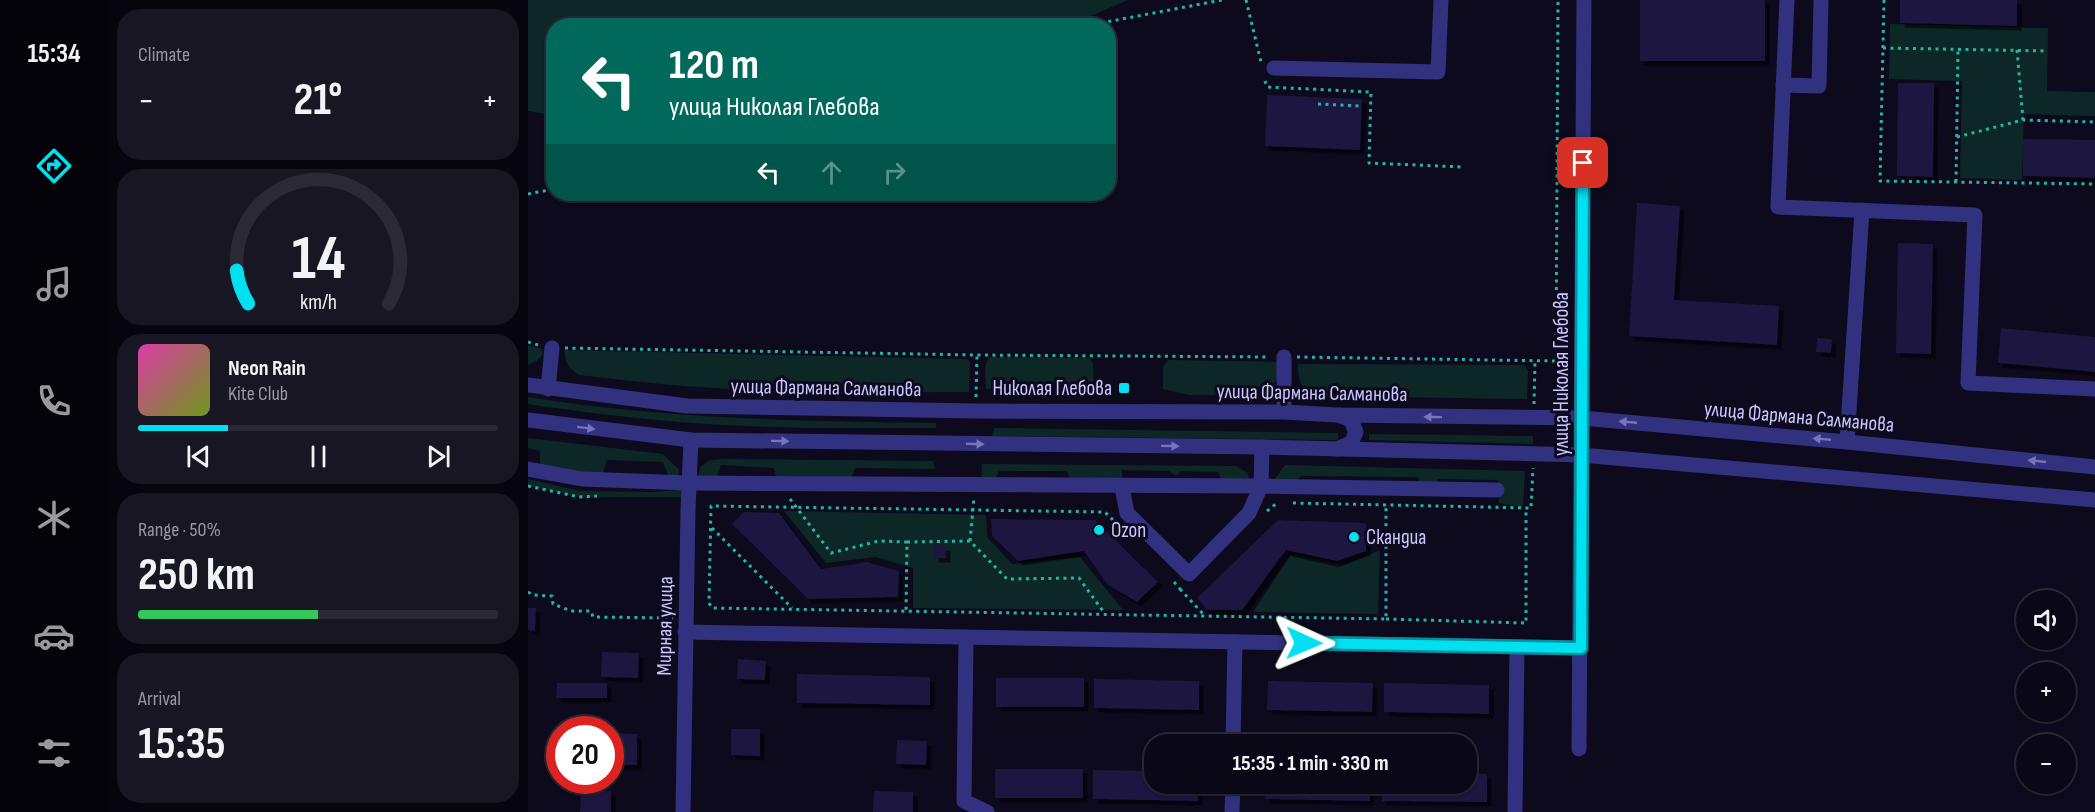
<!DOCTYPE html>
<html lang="en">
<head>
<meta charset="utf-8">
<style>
	body { margin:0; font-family:"Sofia Sans Condensed",sans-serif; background:#181623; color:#f1f3f6; height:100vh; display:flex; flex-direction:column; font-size:22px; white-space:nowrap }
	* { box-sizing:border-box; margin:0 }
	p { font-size:20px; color:#999aa1 }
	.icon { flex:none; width:33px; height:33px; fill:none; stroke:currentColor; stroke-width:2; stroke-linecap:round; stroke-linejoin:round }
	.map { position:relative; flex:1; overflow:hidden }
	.panel { display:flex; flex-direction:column; gap:9px; padding:9px; background:#06040c; width:420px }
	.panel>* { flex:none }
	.guide { position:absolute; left:18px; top:18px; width:570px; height:183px; border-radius:24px; box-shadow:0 2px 4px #0004,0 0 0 2px #2a2935; background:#00695c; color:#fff; overflow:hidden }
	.fabs { position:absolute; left:1488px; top:590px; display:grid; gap:12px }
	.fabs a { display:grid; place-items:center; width:60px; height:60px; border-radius:50%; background:#0a0816; box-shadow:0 2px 4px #0004,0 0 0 2px #2a2935; font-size:30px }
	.speed { position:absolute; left:18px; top:716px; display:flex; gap:12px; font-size:30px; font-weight:700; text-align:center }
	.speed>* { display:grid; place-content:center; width:78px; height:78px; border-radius:50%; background:#0a0816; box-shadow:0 2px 4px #0004,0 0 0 2px #2a2935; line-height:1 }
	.speed .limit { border:9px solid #d22; background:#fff; color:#111 }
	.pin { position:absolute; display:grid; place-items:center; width:51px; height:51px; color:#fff; margin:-26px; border-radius:12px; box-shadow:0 3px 9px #0006 }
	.me { position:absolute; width:66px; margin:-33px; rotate:91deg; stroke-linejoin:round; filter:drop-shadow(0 0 4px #0008) }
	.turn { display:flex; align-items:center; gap:21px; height:126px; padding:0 24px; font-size:27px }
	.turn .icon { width:78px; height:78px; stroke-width:2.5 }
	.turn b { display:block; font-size:42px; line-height:51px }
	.lanes { display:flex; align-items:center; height:57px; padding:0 24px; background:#0003; justify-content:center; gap:30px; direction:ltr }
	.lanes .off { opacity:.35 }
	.big { font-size:45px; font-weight:700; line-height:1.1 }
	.panel .tile { flex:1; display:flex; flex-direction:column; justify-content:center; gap:9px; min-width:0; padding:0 21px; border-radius:24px; background:#181623 }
	.panel .dial { align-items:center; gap:0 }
	.dial svg { height:156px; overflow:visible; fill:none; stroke:#2a2935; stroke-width:7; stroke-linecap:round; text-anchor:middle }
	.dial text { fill:#f1f3f6; stroke:none }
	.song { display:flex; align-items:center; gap:18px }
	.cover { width:72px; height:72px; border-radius:9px; background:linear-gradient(135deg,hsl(320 70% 55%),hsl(80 70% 35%)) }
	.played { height:6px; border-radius:3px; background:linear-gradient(90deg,#00e0f1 25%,#2a2935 25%) }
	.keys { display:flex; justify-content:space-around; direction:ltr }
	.heat { display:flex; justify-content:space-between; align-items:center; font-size:33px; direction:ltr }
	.charge { height:9px; border-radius:4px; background:linear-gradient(90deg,#34c759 50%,#2a2935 0) }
	.trip { position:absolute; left:616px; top:734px; width:333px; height:60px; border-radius:24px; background:#0a0816; box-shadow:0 2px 4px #0004,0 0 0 2px #2a2935; font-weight:700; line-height:60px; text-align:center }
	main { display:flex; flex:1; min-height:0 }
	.tabs { display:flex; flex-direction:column; width:108px; justify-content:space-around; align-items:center; background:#040309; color:#999aa1 }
	.tabs .icon { width:42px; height:42px }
	.tabs .current { color:#00e0f1 }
	.tabs b { font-size:27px; color:#f1f3f6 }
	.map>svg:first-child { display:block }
	.green { fill:#0d2726 }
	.building { fill:#1c153f; filter:url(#shadow) }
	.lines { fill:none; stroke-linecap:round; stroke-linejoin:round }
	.path { stroke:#24b5a8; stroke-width:3; stroke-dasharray:3 4.5; stroke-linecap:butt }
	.minor { stroke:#323180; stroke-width:15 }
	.oneway { fill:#7774b9 }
	.route-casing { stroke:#00929d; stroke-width:15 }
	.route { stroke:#00e0f1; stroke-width:10 }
	.poi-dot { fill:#00e0f1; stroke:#0d0a1d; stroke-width:2 }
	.labels { text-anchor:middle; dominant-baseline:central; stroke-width:6; stroke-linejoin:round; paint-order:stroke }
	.street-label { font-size:21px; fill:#cbc6ff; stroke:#0d0a1d }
	.poi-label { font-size:21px; fill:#cbc6ff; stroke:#0d0a1d; text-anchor:start }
</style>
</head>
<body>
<main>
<nav class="tabs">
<b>15:34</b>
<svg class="icon current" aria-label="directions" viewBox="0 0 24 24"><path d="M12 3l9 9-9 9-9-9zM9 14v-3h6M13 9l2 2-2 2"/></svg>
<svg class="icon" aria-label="music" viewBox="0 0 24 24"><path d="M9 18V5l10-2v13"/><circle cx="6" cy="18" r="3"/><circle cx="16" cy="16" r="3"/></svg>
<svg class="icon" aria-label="phone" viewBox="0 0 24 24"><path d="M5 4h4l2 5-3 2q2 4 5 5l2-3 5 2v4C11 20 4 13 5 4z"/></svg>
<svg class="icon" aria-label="climate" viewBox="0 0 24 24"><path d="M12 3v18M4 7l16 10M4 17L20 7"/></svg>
<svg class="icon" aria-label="car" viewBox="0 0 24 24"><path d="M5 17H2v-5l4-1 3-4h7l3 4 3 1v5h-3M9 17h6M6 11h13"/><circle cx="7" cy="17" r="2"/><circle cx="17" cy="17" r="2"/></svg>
<svg class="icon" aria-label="filters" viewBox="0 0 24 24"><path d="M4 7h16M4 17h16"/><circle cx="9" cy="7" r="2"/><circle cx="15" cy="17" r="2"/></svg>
</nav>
<section class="panel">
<div class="tile"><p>Climate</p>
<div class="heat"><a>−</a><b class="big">21°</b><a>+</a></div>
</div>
<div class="tile dial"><svg viewBox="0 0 100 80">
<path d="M14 69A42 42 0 1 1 86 69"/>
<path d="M14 69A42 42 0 0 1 8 52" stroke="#00e0f1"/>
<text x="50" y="56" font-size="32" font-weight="700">14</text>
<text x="50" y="72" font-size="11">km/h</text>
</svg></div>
<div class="tile">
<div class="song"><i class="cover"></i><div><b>Neon Rain</b><p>Kite Club</p></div></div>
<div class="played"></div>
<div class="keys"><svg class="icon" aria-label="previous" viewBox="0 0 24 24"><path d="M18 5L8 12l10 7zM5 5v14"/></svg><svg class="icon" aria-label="pause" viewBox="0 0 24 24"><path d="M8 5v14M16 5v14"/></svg><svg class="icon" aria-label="next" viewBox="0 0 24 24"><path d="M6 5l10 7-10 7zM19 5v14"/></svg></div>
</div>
<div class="tile"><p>Range · 50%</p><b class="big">250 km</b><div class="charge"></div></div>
<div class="tile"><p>Arrival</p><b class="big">15:35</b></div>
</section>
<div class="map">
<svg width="1567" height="812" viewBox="0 0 1567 812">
	<defs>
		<filter id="shadow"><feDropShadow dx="4.5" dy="4.5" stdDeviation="0" flood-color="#0009"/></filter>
	</defs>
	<rect width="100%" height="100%" fill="#0d0a1d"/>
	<g class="green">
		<polygon points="0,0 600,0 539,26 26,26 25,115 0,111"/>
		<polygon points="1362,24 1520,28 1519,91 1567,92 1567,116 1496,114 1494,180 1432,178 1434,81 1361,79"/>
		<polygon points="0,345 14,349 15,354 9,361 0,365"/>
		<path d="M 37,350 L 439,359 L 442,362 L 441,392 C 369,392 297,394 225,390 C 167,388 109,382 51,375 C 41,368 36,362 37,350 Z"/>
		<path d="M 463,357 L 562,358 L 565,364 L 566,388 L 458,389 C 458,379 454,363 463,357 Z"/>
		<path d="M 640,360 L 751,362 C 749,379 749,385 735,395 L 661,395 L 635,389 L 635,367 Z"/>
		<path d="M 770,364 L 994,365 L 997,366 L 1000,372 L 999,399 L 787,396 C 772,389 770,380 770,364 Z"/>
		<path d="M 0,397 C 137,419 269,421 408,423 L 408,428 C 327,428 245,429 164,423 C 109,419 54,412 0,404 Z"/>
		<polygon points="466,428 810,433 810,440 464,436"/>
		<polygon points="841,434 1005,436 1005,444 841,440"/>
		<polygon points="0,438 135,454 151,470 150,482 143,482 135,462 79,460 73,480 12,472 12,451 0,448"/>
		<polygon points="195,459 405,461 407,469 327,468 321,484 250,484 246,468 193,465 186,483 168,483 173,466 182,460"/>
		<polygon points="454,464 708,466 720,473 722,486 696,487 690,472 653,471 648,476 641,471 594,470 594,487 545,486 539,471 471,471 464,486 453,486"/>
		<polygon points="757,465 997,471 995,507 971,503 970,480 910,479 906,490 893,489 890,477 773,476 764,487 741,487"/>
		<polygon points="0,479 52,491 127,492 161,489 161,497 51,497 0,486"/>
		<polygon points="256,511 458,515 459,537 484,564 552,557 595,610 385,608 385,568 348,557 298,563"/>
		<polygon points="852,550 850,614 725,612 762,556 811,567"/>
	</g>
	<g class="building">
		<rect x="1112" y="0" width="125" height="61"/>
		<polygon points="1372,0 1489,0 1489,26 1372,23"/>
		<polygon points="1370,83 1406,83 1405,177 1369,176"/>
		<polygon points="739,95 834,99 832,150 737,146"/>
		<polygon points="1495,139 1567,140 1567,178 1495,176"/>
		<polygon points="1109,203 1152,206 1146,300 1251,306 1249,345 1101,336"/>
		<polygon points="1370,243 1405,244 1403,354 1368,353"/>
		<polygon points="1473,328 1567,337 1567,372 1470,363"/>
		<polygon points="1289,338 1304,339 1303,353 1288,352"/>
		<polygon points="216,512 251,513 293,569 339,562 371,571 370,597 280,599 204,524"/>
		<polygon points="463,519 567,520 630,582 609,602 580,585 556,551 490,561 464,536"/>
		<polygon points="750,520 838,523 838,551 809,561 758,550 714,610 679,610 669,598"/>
		<rect x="406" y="546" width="12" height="12"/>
		<polygon points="0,608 8,608 7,631 0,630"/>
		<polygon points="74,652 111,653 110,678 73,677"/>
		<polygon points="210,659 238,661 237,680 209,679"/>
		<polygon points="269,674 402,677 402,705 269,703"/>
		<rect x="468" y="678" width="88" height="29"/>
		<polygon points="566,679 671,681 671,710 566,708"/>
		<polygon points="740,681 845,683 844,712 739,710"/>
		<polygon points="29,683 79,683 79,698 28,698"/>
		<polygon points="856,683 961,685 961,714 856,712"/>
		<polygon points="203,729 232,729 232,756 203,755"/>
		<polygon points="82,733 109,734 109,765 82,765"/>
		<polygon points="369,740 399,741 398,765 368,764"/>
		<rect x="467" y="769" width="88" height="29"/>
		<polygon points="565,770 627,771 627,783 670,783 670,801 565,799"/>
		<polygon points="939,774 959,774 959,802 854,801 854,783 939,783"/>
		<polygon points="737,783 842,783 842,801 737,799"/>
		<polygon points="53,790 83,791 83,812 52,812"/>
		<polygon points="346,791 385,792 385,812 345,812"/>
	</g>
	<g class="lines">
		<g class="path">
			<polyline points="718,0 733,62"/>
			<polyline points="1356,0 1352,181 1567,184"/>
			<polyline points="566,26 573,23 694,0"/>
			<polyline points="1355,48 1520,51"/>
			<polyline points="1489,50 1495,120"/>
			<polyline points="737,81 739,87 843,92 841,163 934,167"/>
			<polyline points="790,104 833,106"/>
			<polyline points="1429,137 1495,120 1567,122"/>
			<polyline points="1428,182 1430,49"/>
			<polyline points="0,194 26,189"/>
			<polyline points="0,342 10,345"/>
			<polyline points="37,348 449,355 741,357"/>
			<polyline points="769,357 1028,361 1030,0"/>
			<polyline points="448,397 449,356"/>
			<polyline points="1006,404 1007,361"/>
			<polyline points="0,486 51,497 69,496"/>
			<polyline points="262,499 303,553 351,541 379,542 378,611"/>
			<polyline points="765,503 1003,508 1005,468"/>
			<polyline points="739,511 749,503"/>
			<polyline points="585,520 577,512 183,506 181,603 184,608 858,619 858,506"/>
			<polyline points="184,528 264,608"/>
			<polyline points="442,541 446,498"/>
			<polyline points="379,542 442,541 479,579 551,578 577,614"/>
			<polyline points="646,582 652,589 656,586"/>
			<polyline points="652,589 677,616"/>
			<polyline points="0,592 5,595 24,596 25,604 43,611 63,611 65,617 145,618"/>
			<polyline points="858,619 998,623 998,508"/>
		</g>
		<g class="minor">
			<polyline points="1259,0 1250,207 1447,215 1440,383 1567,389"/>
			<polyline points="746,68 910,72 913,0"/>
			<polyline points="1255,85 1291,86 1293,0"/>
			<polyline points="0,385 159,406 448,411 756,412 809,415 1054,418 1319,442 1567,467"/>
			<polyline points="20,389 24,348"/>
			<polyline points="756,412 756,357"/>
			<polyline points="0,420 163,440 734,447 1053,455 1567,500"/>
			<polyline points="1319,442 1334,210"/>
			<polyline points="809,449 823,443 828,432 823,420 811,415"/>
			<polyline points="0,469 54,479 161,483 733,486 969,490"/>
			<polyline points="594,487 599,513 661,574 721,513 733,486 734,447"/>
			<polyline points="157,632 1053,648"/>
			<polyline points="438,637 436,801 459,812"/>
			<polyline points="705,744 707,642"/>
			<polyline points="1051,749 1056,0"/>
			<polyline points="155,812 160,510 163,440"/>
			<polyline points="704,812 705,783"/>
			<polyline points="987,812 989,647"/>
		</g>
	</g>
	<defs><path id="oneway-solid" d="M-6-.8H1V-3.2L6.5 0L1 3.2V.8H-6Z" transform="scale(1.5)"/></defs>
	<g class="oneway">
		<use href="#oneway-solid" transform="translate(905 417) rotate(-179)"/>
		<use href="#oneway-solid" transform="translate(1100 422) rotate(-175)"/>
		<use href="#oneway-solid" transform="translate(58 428) rotate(7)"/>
		<use href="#oneway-solid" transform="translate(1294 439) rotate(-175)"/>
		<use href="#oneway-solid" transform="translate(252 441) rotate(1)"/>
		<use href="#oneway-solid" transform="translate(447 444) rotate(1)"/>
		<use href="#oneway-solid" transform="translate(642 446) rotate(1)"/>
		<use href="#oneway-solid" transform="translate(1509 461) rotate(-174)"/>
	</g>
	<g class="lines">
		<g class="route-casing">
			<polyline id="route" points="776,643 1053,648 1055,163"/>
		</g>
		<use href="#route" class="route"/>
	</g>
	<g class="poi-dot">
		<rect x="590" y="382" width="12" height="12" rx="3"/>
		<circle cx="571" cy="530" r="6"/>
		<circle cx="826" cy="537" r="6"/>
	</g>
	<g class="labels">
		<g class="street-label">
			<text transform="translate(1033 374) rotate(-90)">улица Николая Глебова</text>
			<text transform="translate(298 388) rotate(1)">улица Фармана Салманова</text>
			<text transform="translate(784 393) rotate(1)">улица Фармана Салманова</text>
			<text transform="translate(1271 417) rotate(5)">улица Фармана Салманова</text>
			<text transform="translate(137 626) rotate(-89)">Мирная улица</text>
		</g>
		<g class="poi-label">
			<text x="584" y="388" text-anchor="end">Николая Глебова</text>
			<text x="583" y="530">Ozon</text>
			<text x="838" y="537">Скандиа</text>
		</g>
	</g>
</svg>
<div class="fabs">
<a><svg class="icon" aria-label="sound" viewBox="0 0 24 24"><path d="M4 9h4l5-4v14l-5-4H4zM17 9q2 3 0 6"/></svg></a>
<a>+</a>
<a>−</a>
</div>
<div class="speed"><div class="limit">20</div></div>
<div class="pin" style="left:1055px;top:163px;background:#d93025"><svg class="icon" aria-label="arrive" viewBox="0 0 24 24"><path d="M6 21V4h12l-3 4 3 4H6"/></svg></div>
<svg class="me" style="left:776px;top:643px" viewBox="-20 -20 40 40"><path d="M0-17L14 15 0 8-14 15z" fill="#00e0f1" stroke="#fff" stroke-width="4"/></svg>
<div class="trip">15:35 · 1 min · 330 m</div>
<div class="guide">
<div class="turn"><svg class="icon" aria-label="left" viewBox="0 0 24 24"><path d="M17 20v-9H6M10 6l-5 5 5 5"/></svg><div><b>120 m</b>улица Николая Глебова</div></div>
<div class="lanes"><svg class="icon" aria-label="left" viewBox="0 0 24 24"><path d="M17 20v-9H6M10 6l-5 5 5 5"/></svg><svg class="icon off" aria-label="ahead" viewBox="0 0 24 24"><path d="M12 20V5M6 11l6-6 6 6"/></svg><svg class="icon off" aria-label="right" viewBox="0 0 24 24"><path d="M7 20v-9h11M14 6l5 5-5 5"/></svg></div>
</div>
</div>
</main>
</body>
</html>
